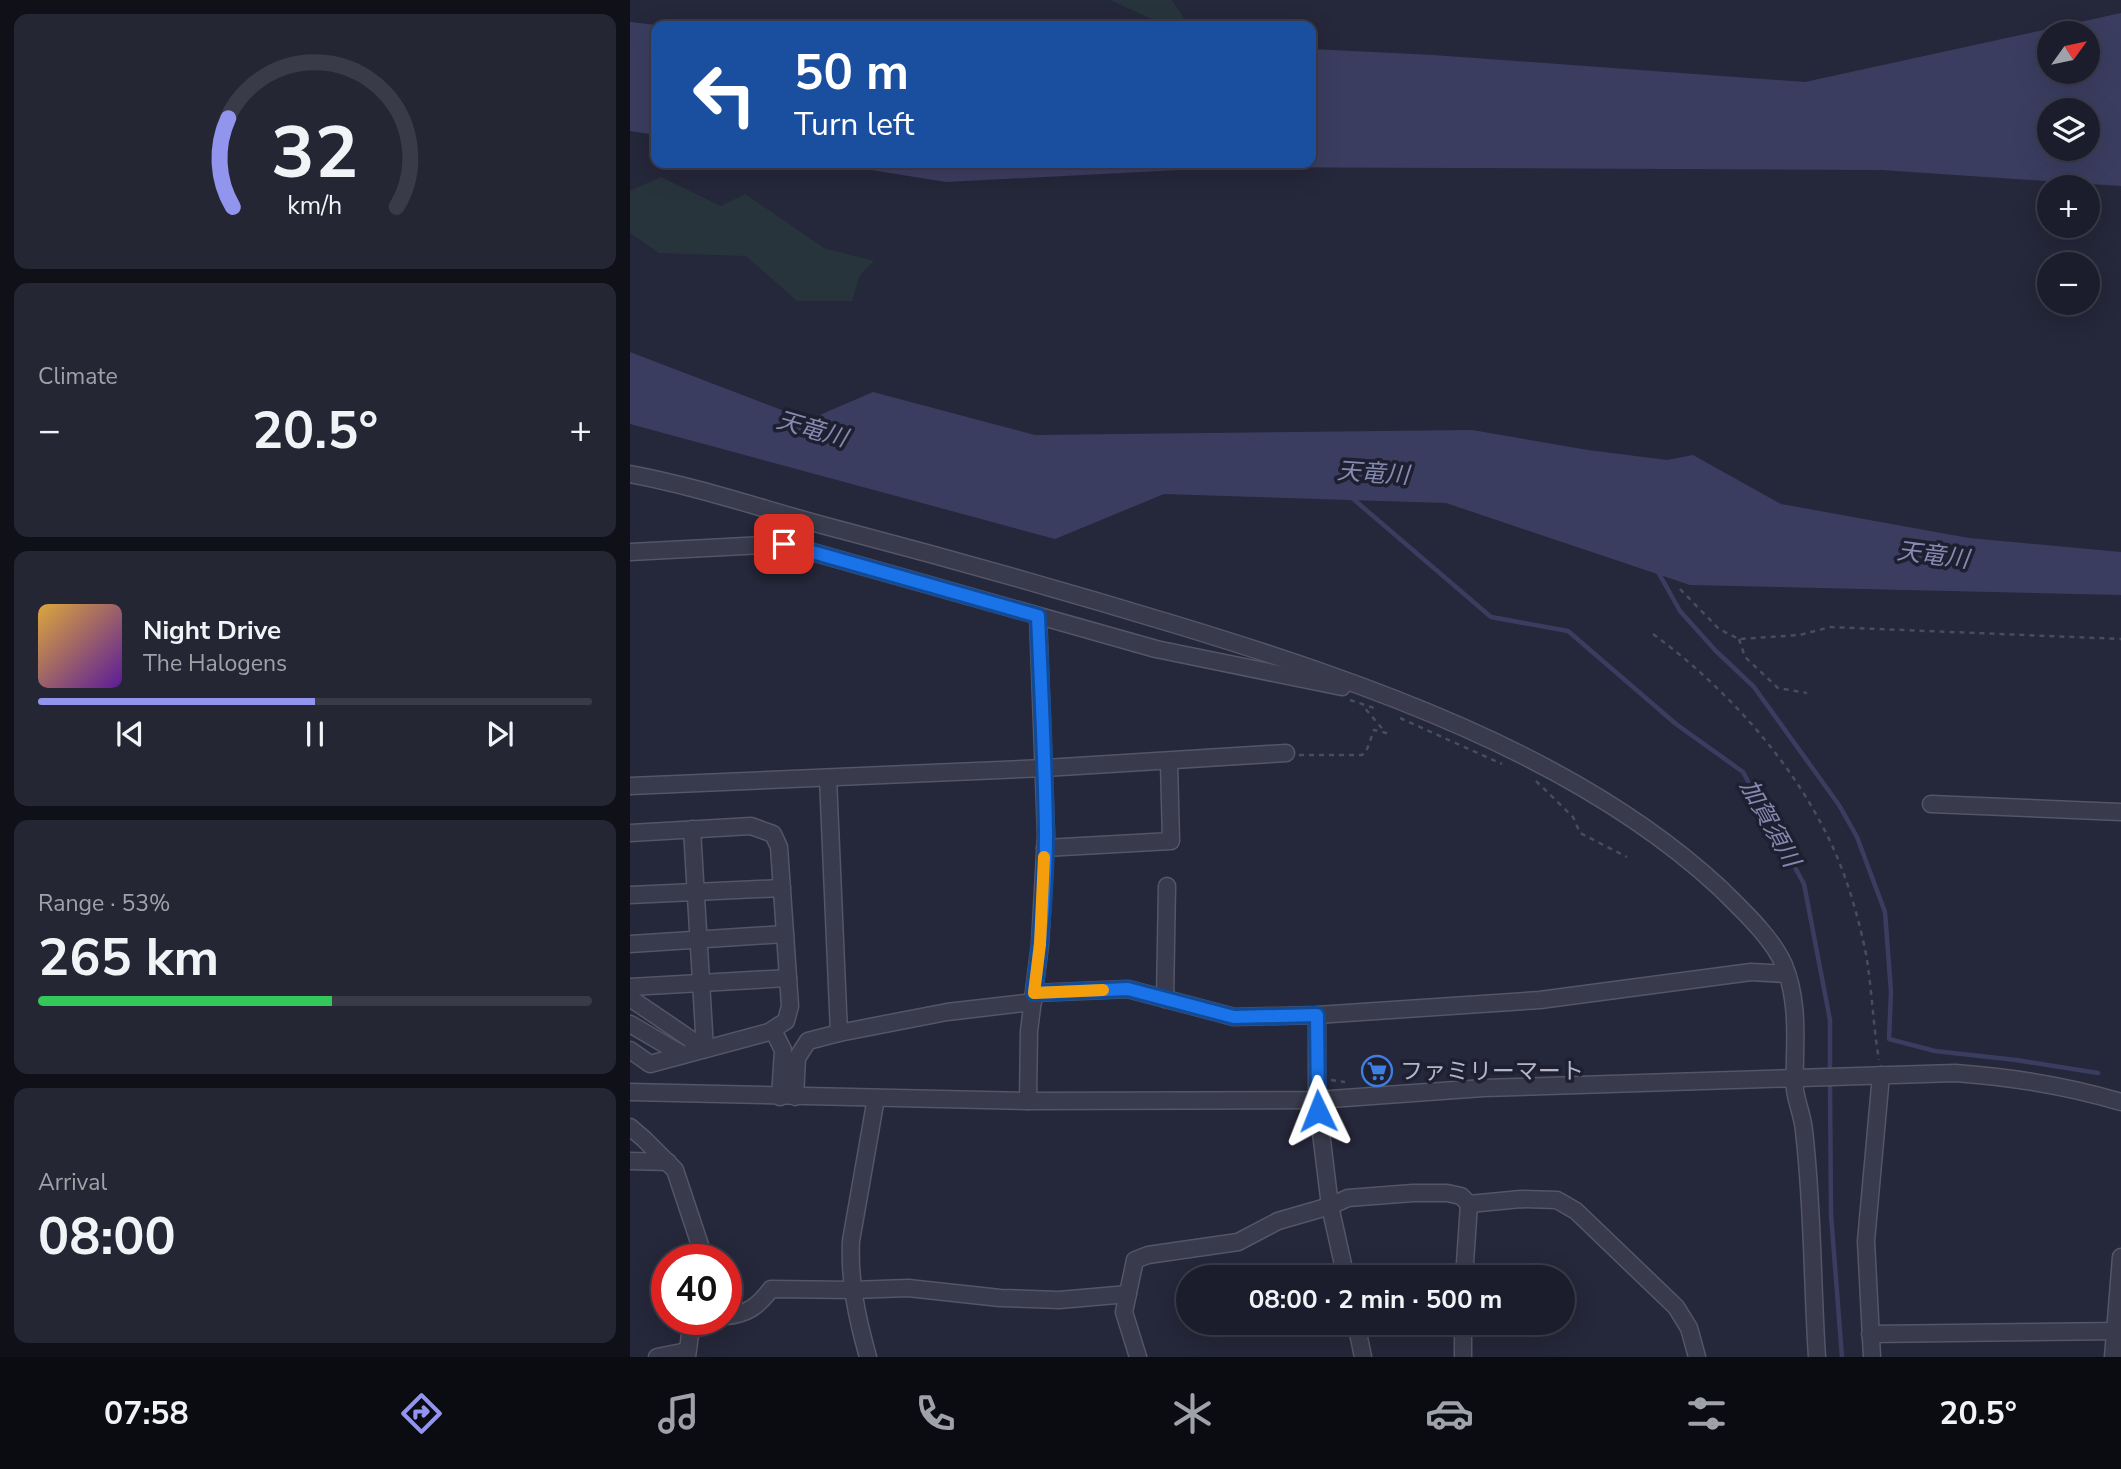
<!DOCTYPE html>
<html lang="en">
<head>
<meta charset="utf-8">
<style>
	body { margin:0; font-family:"Nunito Sans","Noto Sans JP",sans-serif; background:#252634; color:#f1f3f6; height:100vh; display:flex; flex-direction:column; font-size:26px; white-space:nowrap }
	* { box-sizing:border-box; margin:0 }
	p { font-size:23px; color:#a0a2a9 }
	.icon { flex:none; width:38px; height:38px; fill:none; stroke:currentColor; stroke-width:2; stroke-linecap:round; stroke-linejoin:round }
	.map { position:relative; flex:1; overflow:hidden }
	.drawer { display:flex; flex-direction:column; gap:14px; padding:14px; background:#0f1018; width:630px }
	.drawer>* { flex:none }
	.banner { position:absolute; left:21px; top:21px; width:665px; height:147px; border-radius:14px; box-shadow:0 7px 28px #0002,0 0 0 2px #3a3b48; background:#1a4fa0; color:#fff; overflow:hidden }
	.needle { width:46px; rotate:57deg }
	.buttons { position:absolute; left:1407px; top:21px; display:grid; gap:14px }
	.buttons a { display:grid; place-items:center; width:63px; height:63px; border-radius:50%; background:#1c1d2c; box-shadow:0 7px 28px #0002,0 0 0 2px #3a3b48; font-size:35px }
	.speed { position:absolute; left:21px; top:1244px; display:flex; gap:14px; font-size:35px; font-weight:700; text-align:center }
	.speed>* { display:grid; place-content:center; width:91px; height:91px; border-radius:50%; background:#1c1d2c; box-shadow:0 7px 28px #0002,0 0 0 2px #3a3b48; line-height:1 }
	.speed .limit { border:10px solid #d22; background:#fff; color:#111 }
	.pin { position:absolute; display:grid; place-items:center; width:60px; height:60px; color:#fff; margin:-30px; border-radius:14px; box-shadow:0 4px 10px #0006 }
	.me { position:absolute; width:77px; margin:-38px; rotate:358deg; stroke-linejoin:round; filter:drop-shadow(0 0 5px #0008) }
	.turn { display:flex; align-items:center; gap:24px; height:147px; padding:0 28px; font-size:32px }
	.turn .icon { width:91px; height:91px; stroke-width:2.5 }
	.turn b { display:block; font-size:49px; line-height:60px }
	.big { font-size:52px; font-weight:700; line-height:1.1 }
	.drawer .card { flex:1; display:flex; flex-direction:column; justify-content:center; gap:10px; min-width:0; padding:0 24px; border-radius:14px; background:#252634 }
	.drawer .dial { align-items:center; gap:0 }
	.dial svg { height:182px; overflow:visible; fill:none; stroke:#3a3b48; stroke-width:7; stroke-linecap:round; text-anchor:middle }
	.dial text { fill:#f1f3f6; stroke:none }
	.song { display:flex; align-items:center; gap:21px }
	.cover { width:84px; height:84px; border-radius:10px; background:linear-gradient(135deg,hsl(40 70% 55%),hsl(270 70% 35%)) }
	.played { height:7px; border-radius:4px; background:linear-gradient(90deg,#9295ee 50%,#3a3b48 50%) }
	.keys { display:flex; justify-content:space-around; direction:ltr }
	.heat { display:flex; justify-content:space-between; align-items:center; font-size:38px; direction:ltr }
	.charge { height:10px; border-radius:5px; background:linear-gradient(90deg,#34c759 53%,#3a3b48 0) }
	.trip { position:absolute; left:546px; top:1265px; width:399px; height:70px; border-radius:35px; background:#1c1d2c; box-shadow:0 7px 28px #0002,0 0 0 2px #3a3b48; font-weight:700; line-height:70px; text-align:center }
	.tab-bar { display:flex; height:112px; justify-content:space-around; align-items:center; background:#0b0c12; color:#a0a2a9 }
	.tab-bar .icon { width:49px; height:49px }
	.tab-bar .selected { color:#9295ee }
	.tab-bar b { font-size:32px; color:#f1f3f6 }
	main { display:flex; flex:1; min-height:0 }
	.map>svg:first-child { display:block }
	.green { fill:#28343c }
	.water { fill:#3b3d60; fill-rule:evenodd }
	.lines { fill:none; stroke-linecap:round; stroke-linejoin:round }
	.stream { stroke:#3b3d60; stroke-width:4.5 }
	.minor-casing { stroke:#545566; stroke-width:19 }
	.path { stroke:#454f59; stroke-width:2.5; stroke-dasharray:5 5; stroke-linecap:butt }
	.minor { stroke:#393a4b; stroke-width:16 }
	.route-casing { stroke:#114b97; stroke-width:18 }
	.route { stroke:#1a73e8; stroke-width:12 }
	.slow { stroke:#f59e0b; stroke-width:12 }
	.labels { text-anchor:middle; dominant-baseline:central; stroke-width:7; stroke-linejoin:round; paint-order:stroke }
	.poi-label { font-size:23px; fill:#b5b5c6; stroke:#1e1f30; text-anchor:start }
	.water-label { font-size:24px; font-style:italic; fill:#868ab0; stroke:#1e1f30 }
</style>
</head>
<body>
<main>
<section class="drawer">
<div class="card dial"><svg viewBox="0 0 100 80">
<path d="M14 69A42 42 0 1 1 86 69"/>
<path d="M14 69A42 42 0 0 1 12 30" stroke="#9295ee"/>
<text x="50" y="56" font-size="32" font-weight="700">32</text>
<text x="50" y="72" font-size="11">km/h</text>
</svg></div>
<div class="card"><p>Climate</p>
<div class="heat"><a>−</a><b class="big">20.5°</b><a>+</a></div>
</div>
<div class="card">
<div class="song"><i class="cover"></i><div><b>Night Drive</b><p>The Halogens</p></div></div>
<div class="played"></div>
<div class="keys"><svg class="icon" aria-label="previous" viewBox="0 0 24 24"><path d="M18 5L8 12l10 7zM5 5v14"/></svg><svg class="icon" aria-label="pause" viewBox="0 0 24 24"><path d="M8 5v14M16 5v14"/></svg><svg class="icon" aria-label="next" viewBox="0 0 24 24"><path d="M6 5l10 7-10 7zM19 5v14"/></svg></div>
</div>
<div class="card"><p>Range · 53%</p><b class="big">265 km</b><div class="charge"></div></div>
<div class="card"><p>Arrival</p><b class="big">08:00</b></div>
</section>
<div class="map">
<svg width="1491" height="1357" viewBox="0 0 1491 1357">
	<rect width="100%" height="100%" fill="#25273a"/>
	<g class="green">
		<polygon points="480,0 542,0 559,26 537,26"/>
		<polygon points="31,177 91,206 115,194 194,248 244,261 230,275 222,301 167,301 116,256 29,253 0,233 0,191"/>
	</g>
	<g class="water">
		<path d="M 1491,13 L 1491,186 L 1251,170 L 606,167 L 316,182 L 198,163 L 681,163 L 681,49 L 803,55 L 1175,82 ZM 1419,33 L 1458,33 L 1458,72 L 1419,72 ZM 1419,110 L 1458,110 L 1458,149 L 1419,149 Z"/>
		<polygon points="0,22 35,26 26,26 26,135 0,131"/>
		<polygon points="0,352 178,420 243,392 405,435 842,430 958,450 1037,460 1063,455 1151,504 1339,538 1491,552 1491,595 1060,585 816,503 534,494 425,539 0,424"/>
	</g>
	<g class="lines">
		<g class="stream">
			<polyline points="721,497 861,617 938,631 1046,724 1113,772 1174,884 1200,1020 1200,1073"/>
			<polyline points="1027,570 1050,611 1085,650 1124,687 1209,805 1227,837 1255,912 1261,992 1259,1039 1305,1051 1386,1060 1468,1073"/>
			<polyline points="1200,1082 1201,1214 1212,1357"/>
		</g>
		<g class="minor-casing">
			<g id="minor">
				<path d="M 0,474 C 71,487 141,512 211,530 C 325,560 438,592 550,626 C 733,682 947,755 1090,888 C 1111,909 1142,937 1154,965 C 1166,994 1166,1026 1165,1056 C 1165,1067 1164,1079 1165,1090 C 1167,1104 1173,1117 1174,1131 C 1183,1206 1182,1282 1187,1357"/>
				<polyline points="0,552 154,544 526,649 712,687"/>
				<polyline points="198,778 209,1033 317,1012 403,1002"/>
				<polyline points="0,786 415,768 656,753"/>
				<polyline points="1301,804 1491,812"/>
				<polyline points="62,829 75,1049"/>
				<polyline points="0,833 121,826 143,834 149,847 160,1006 156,1021 139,1032 20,1064 0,1050"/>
				<polyline points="415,848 541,841 539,762"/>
				<polyline points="0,895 152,888"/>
				<polyline points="0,944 155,934"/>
				<polyline points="0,987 158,978"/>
				<polyline points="404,993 498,989 604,1017 687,1015 910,1000 1121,972 1157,974"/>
				<polyline points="0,998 75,1049"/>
				<polyline points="535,999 537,886"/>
				<polyline points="687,1015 687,1100 700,1206 716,1278"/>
				<polyline points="0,1024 53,1055"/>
				<polyline points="143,1030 153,1050 150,1097"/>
				<path d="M 0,1092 L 398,1101 L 687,1100 L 853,1088 L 1325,1073 C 1381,1077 1437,1086 1491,1102"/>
				<polyline points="165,1097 167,1058 178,1041 209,1033"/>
				<polyline points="398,1101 399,1031 410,944 416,835 408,616"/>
				<polyline points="0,1127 14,1139 45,1170 70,1245 69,1260"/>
				<polyline points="0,1161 38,1162"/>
				<polyline points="839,1204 891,1199 927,1200 946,1211 1046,1307 1059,1328 1067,1357"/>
				<path d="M 96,1316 C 118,1314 128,1306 141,1289 L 223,1290 L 278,1288 L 370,1298 L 429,1300 L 498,1294"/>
				<polyline points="726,1323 733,1357"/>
				<polyline points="1240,1334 1491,1331"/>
				<polyline points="27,1357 57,1351"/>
				<polyline points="57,1357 62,1320"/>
				<path d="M 238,1357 C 227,1318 219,1281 221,1241 L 246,1098"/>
				<polyline points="508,1357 494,1312 505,1260 518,1255 608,1242 648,1221 700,1206 718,1198 783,1193 817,1193 831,1196 839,1204 834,1278"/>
				<polyline points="833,1357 833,1323"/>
				<polyline points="1242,1357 1236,1241 1251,1075"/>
				<polyline points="1483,1357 1491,1257"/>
			</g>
		</g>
		<g class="path">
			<polyline points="1050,589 1089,629 1109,639 1170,635 1200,627 1491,639"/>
			<path d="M 1023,634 C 1098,689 1167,766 1205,852 C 1219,884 1229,920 1236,954 C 1242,989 1243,1025 1249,1060"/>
			<polyline points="1109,639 1115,657 1148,688 1177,693"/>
			<polyline points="720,700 747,709"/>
			<polyline points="770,718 872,764"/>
			<polyline points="669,755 732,755 736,752 744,730 756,733 733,706"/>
			<polyline points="906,781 943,817 950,833 997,857"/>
			<polyline points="701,1080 715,1082"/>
		</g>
		<use href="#minor" class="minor"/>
	</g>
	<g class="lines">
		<g class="route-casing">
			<path id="route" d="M 154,544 L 408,616 C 411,688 415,760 416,832 C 416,886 411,940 404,993 L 498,989 L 604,1017 L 687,1015 L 688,1111"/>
		</g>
		<use href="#route" class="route"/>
		<polyline class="slow" points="414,857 410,944 404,993 473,990"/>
	</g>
	<defs>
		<g id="supermarket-ring" transform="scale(1.575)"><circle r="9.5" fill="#1e1f30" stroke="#3f7fe0" stroke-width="1.5"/><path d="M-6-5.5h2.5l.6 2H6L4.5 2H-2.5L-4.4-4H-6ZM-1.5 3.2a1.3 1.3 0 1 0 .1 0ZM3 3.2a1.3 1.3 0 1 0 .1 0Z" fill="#3f7fe0"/></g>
	</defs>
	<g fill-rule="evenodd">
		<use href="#supermarket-ring" x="747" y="1071"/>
	</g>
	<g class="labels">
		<g class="poi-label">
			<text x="770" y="1071">ファミリーマート</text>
		</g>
		<g class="water-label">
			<text transform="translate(182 429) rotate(16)">天竜川</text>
			<text transform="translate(743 473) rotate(4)">天竜川</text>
			<text transform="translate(1303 555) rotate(7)">天竜川</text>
			<text transform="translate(1140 823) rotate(61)">加賀須川</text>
		</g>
	</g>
</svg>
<div class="buttons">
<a><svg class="needle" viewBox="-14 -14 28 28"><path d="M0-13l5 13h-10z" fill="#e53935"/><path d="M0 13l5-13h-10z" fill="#a0a2a9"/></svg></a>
<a><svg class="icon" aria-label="layers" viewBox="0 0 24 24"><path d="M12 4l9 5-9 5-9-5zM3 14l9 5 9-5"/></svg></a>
<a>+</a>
<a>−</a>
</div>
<div class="speed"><div class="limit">40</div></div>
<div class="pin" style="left:154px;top:544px;background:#d93025"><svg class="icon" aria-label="arrive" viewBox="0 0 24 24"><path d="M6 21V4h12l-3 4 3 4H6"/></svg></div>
<svg class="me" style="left:688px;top:1111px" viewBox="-20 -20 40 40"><path d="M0-17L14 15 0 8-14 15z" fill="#1a73e8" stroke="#fff" stroke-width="4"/></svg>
<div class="trip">08:00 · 2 min · 500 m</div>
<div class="banner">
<div class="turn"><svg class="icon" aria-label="left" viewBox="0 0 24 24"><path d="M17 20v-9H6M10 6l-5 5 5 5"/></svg><div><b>50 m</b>Turn left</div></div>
</div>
</div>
</main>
<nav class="tab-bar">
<b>07:58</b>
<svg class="icon selected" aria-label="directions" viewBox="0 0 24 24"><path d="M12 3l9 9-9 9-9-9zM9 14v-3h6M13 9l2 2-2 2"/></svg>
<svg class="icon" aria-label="music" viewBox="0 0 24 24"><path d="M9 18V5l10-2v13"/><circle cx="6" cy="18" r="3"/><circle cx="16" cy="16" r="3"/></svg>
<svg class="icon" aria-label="phone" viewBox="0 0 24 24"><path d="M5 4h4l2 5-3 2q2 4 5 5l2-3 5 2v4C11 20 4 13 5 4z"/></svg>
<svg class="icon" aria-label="climate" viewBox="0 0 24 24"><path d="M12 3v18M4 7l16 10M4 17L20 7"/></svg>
<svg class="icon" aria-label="car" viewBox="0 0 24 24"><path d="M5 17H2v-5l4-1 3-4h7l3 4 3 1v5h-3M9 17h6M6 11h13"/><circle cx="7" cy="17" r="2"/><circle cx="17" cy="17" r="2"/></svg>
<svg class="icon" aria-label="filters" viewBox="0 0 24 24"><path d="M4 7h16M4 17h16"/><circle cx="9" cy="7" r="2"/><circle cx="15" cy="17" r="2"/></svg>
<b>20.5°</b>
</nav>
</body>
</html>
